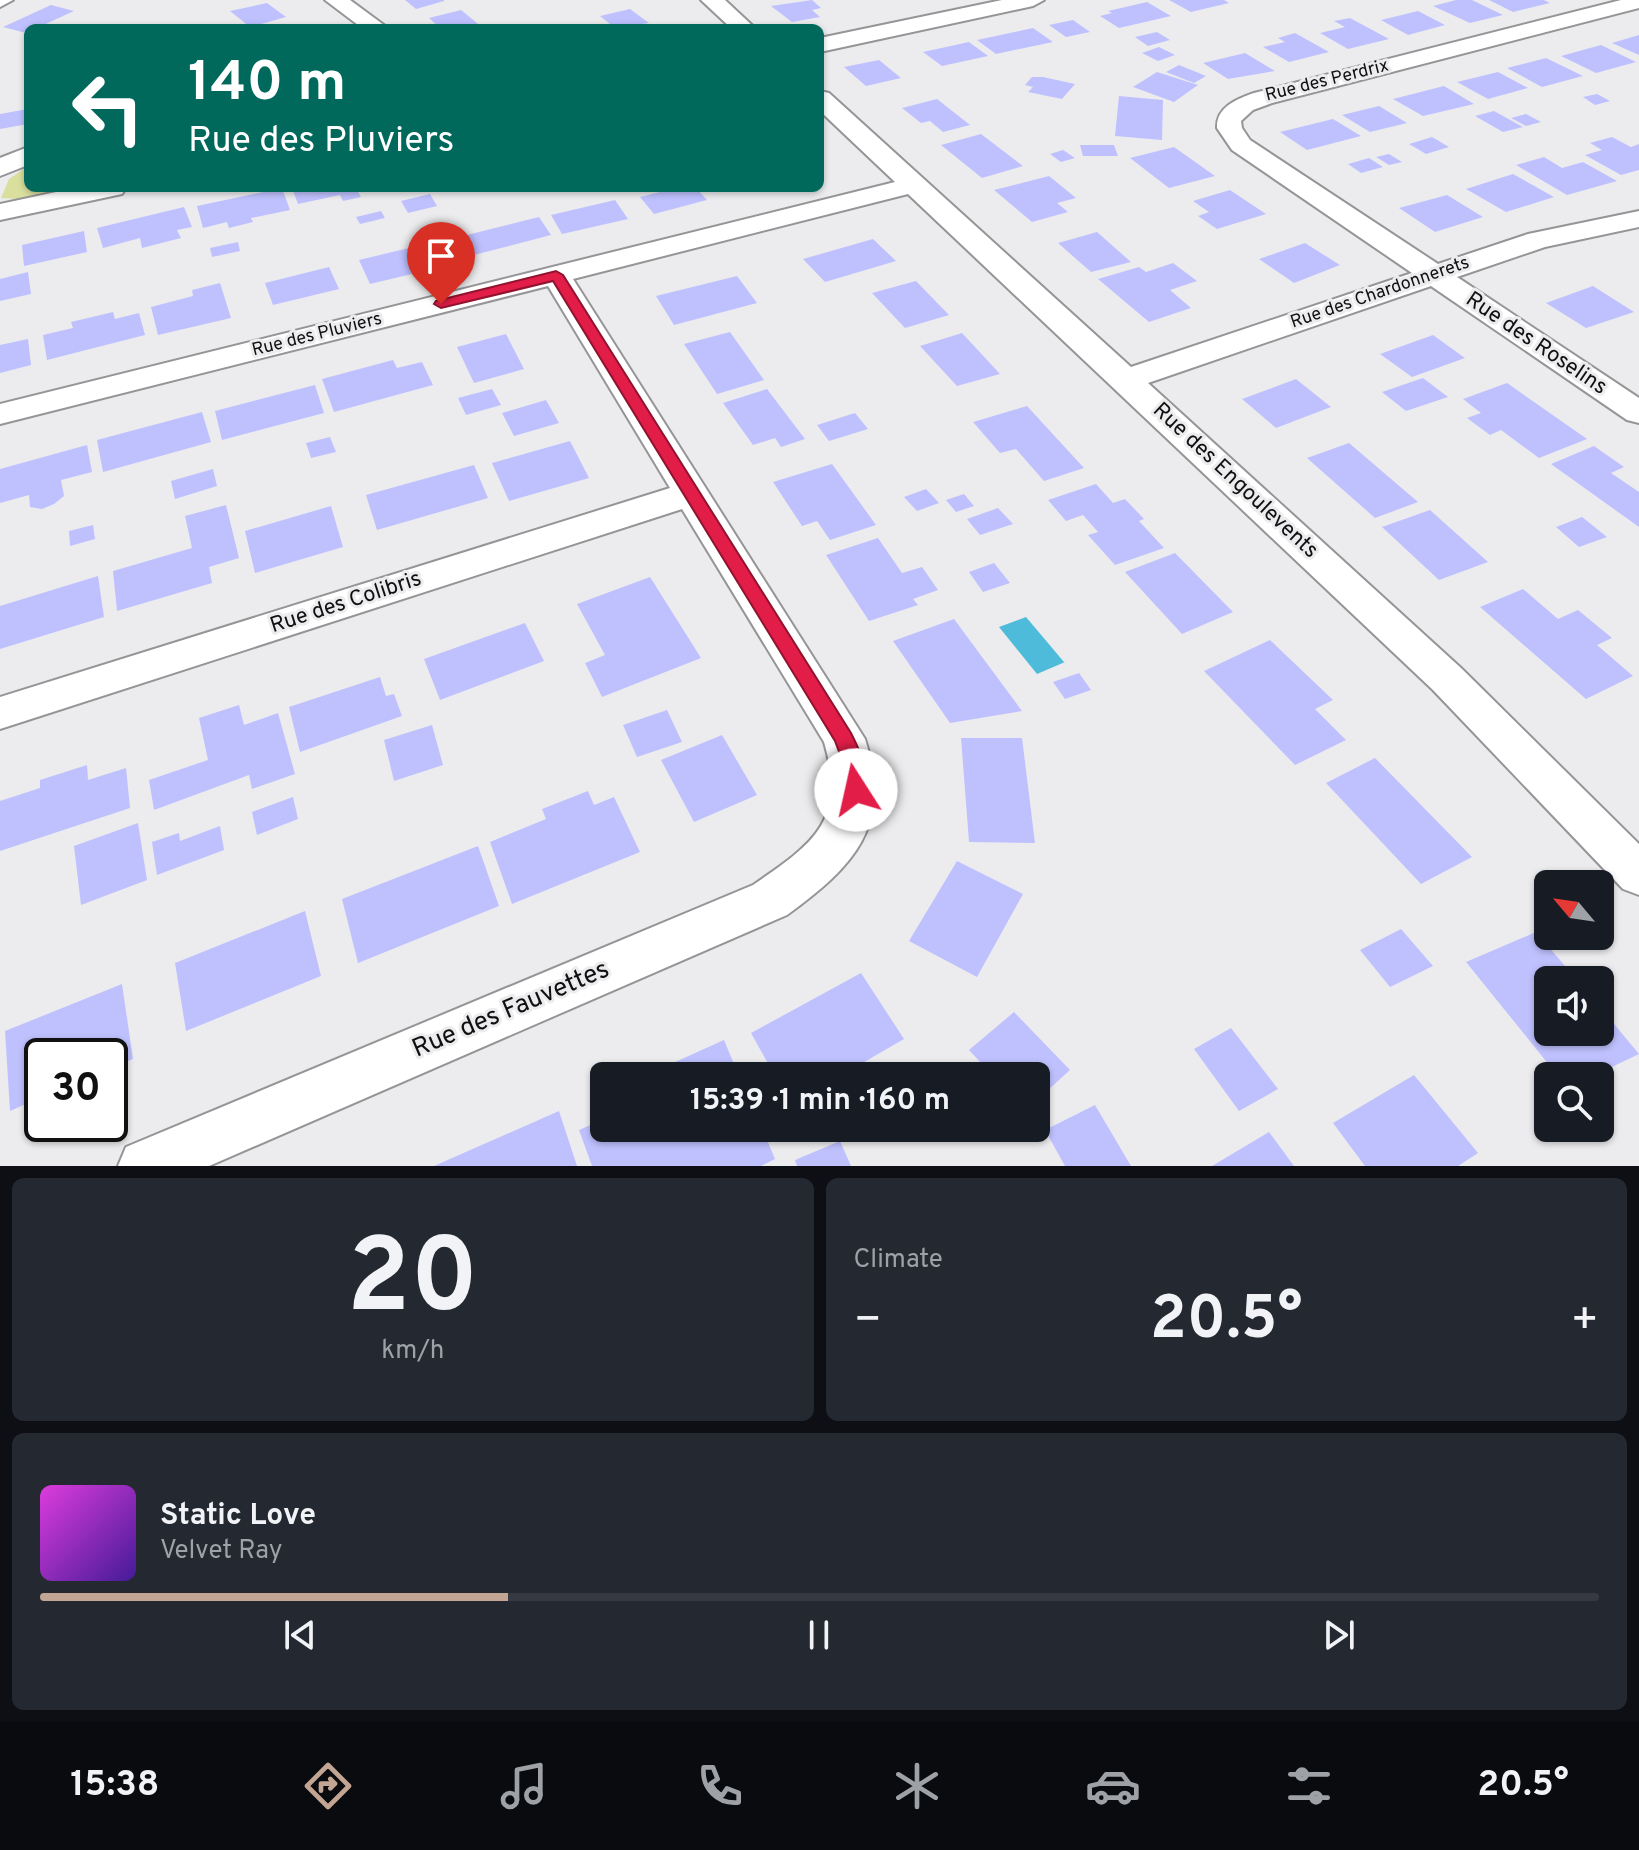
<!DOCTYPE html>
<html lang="en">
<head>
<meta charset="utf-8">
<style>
	body { margin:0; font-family:Overpass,sans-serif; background:#242831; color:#f1f3f6; height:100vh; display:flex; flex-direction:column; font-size:30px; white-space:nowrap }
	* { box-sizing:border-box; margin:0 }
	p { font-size:26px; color:#9ea1a6 }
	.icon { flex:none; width:44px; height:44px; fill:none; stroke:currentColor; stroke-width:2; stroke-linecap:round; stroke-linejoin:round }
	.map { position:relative; height:1166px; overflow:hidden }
	.sheet { display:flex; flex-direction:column; gap:12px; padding:12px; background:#0d0f14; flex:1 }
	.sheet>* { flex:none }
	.guide { position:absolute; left:24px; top:24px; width:800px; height:168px; border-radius:12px; box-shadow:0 2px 6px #0004; background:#00695c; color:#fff; overflow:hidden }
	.needle { width:52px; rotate:299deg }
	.fabs { position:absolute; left:1534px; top:870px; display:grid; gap:16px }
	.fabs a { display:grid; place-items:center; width:80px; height:80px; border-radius:12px; background:#171b24; box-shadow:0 2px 6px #0004; font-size:40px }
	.speed { position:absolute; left:24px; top:1038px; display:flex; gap:16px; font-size:40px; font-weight:700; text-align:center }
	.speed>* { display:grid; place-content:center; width:104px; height:104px; border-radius:50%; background:#171b24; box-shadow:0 2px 6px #0004; line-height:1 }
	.speed .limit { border:4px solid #111; border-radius:12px; background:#fff; color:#111 }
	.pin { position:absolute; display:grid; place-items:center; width:68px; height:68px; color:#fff; margin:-82px -34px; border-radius:50% 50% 50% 0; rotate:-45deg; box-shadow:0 0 8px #0007 }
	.pin .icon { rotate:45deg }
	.me { position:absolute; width:88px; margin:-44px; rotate:350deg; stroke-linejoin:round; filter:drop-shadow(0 0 6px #0008) }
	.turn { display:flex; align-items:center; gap:28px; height:168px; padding:0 32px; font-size:36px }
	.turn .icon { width:104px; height:104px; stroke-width:2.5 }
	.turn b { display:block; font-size:56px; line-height:68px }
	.big { font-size:60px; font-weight:700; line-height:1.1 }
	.sheet .tile { flex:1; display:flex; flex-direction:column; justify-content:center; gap:12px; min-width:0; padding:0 28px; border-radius:12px; background:#242831 }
	.sheet .dial { align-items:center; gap:0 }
	.dial b { font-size:104px; line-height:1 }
	.song { display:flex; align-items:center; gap:24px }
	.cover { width:96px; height:96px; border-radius:12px; background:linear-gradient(135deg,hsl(300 70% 55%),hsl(260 70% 35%)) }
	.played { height:8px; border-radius:4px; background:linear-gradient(90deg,#c3a594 30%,#363941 30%) }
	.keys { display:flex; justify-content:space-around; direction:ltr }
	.heat { display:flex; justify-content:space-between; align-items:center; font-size:44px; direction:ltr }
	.sheet .tiles { flex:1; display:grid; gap:12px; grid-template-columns:1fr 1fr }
	.tile:last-child { grid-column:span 2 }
	.trip { position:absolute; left:590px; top:1062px; width:460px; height:80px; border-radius:12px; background:#171b24; box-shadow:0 2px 6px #0004; font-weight:700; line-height:80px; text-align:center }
	.dock { display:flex; height:128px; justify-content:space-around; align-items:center; background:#090b0e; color:#9ea1a6 }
	.dock .icon { width:56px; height:56px }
	.dock .selected { color:#c3a594 }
	.dock b { font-size:36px; color:#f1f3f6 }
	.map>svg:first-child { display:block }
	.green { fill:#dadf9e }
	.water { fill:#4ebbda }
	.building { fill:#bfc1fe }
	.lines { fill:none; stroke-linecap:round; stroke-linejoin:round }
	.street-casing { stroke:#959597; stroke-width:4 }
	.street { fill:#fff; fill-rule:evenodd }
	.route { fill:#e11d48; stroke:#92132f; stroke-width:2 }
	.labels { text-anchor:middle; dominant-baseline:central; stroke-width:6; stroke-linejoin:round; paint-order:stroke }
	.far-street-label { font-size:18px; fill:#101011; stroke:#ececee }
	.street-label { font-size:22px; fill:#101011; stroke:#ececee }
	.near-street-label { font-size:26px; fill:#101011; stroke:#ececee }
</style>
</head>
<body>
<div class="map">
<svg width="1639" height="1166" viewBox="0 0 1639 1166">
	<rect width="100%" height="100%" fill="#ececee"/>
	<polygon class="green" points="28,166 28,188 71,188 20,199 1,198 9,179"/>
	<polygon class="water" points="1026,617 1064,662 1065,662 1037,674 999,627"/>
	<g class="building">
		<polygon points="405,0 444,0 444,1 416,9"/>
		<polygon points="812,0 821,8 812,10 820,17 792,22 771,6"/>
		<polygon points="1169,0 1224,0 1229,3 1191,12"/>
		<polygon points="1456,0 1472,0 1503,15 1470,23 1433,6"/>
		<polygon points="1489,0 1544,0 1550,3 1513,12"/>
		<polygon points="1147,2 1171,16 1119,28 1100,16 1112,13 1108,11"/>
		<polygon points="267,3 286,17 250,27 230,11"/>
		<polygon points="51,5 74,11 37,28 28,28 26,33 3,27"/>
		<polygon points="630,9 649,23 615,28 600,16"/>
		<polygon points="461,10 483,28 440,28 429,18"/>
		<polygon points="1418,11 1445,25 1408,35 1381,20"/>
		<polygon points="1350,18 1389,39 1348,49 1320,33 1345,27 1334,21"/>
		<polygon points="1073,20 1090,32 1066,37 1049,25"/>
		<polygon points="1033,28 1053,42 996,54 977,40"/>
		<polygon points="1157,32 1170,40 1148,46 1135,37"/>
		<polygon points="1295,33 1329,52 1289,62 1263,47 1285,42 1278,38"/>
		<polygon points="1639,35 1639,55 1612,43"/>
		<polygon points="969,42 988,56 942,66 923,52"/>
		<polygon points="1601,45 1636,62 1596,73 1561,56"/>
		<polygon points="1159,47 1175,55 1158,61 1142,53"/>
		<polygon points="1245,53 1275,71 1228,79 1203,63"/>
		<polygon points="1546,58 1583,76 1542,87 1507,68"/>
		<polygon points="879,60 901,78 866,86 844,67"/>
		<polygon points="1179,65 1206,76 1194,83 1166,72"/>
		<polygon points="1157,72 1198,85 1174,102 1133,87"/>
		<polygon points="1498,72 1528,88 1488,99 1457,82"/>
		<polygon points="1032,77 1043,77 1075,84 1062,99 1028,92 1033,87 1025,85"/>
		<polygon points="1444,86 1474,104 1423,116 1393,99"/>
		<polygon points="1597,94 1610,101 1595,105 1583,97"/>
		<polygon points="1119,96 1163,100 1162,140 1115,136"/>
		<polygon points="937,99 970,125 943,132 930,121 921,123 902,108"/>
		<polygon points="1379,106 1407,123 1370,132 1342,115"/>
		<polygon points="28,109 28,124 0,129 0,114"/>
		<polygon points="1494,111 1523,127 1503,132 1475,116"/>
		<polygon points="1526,114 1541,122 1526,126 1511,118"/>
		<polygon points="1333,119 1361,136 1307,150 1280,132"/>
		<polygon points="981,134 1023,166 982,178 941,145"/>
		<polygon points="1432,137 1449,147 1426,154 1409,144"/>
		<polygon points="1612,137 1631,147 1639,144 1639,170 1621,175 1585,155 1602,150 1590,143"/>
		<polygon points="1080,145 1114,145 1118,156 1083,156"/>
		<polygon points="1174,147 1215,176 1169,188 1130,158"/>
		<polygon points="1063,150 1075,158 1061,162 1050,154"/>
		<polygon points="1389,154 1402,162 1389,165 1376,157"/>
		<polygon points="1544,157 1562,168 1583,162 1617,181 1567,195 1516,165"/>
		<polygon points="1369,158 1383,167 1361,173 1348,164"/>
		<polygon points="1513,174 1554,197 1506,212 1466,189"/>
		<polygon points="1049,176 1076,198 1057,203 1068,212 1032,222 994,190"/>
		<polygon points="282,188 290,210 251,218 253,222 229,228 227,222 203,228 197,206"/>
		<polygon points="292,188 356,188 361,197 343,201 340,195 298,204"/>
		<polygon points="676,188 696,188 707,200 654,214 640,197"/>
		<polygon points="1230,190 1266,214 1217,229 1198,216 1209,212 1193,201"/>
		<polygon points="430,194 437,206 408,213 401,201"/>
		<polygon points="1447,195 1483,217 1435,232 1399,208"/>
		<polygon points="615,200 628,219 562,234 551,215"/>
		<polygon points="184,207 192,227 177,230 181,238 142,248 140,238 103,248 97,228"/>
		<polygon points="381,211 385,218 360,224 356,217"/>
		<polygon points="539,217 551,235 470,256 459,237"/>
		<polygon points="84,231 87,252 24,266 22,245"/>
		<polygon points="1097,232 1131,262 1091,272 1058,243"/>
		<polygon points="873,239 896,261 825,282 803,259"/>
		<polygon points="442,240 454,264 370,284 359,260"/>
		<polygon points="238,242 240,251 212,257 210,248"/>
		<polygon points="1305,243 1340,265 1294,283 1259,259"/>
		<polygon points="1173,263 1197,281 1170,290 1191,308 1149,322 1098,279 1139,267 1146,272"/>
		<polygon points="329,267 339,289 273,305 265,283"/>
		<polygon points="28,272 31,294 0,301 0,279"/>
		<polygon points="737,276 757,303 674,325 656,296"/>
		<polygon points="916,281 949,315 905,328 872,293"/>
		<polygon points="220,283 231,318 158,335 151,307 193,296 192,290"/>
		<polygon points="1593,286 1634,312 1586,328 1546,303"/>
		<polygon points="113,312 115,319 139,313 145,335 47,360 43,335 73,328 71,322"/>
		<polygon points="730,332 764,380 717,394 684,344"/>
		<polygon points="962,333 1000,374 957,386 920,346"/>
		<polygon points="506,334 524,369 474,383 457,347"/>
		<polygon points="1433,335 1465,358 1412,377 1380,354"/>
		<polygon points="28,339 31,365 0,373 0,345"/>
		<polygon points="393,360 397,368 422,362 433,385 334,412 322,379"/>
		<polygon points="1423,378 1448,397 1406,411 1382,392"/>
		<polygon points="1296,379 1331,407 1276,428 1242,399"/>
		<polygon points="1507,383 1587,439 1539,458 1501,430 1490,435 1467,418 1481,413 1463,399"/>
		<polygon points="315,385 324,413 222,440 215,411"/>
		<polygon points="492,389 501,405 466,415 458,398"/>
		<polygon points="767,389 805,439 781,447 775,438 753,445 723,403"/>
		<polygon points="546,400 559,423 514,436 502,413"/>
		<polygon points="1027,406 1084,468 1044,481 1016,449 1000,453 973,422"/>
		<polygon points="202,412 211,442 103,472 97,440"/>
		<polygon points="855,413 868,429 829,441 817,425"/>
		<polygon points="330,437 336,452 311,458 306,443"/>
		<polygon points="570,441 589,478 509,501 492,463"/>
		<polygon points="1349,443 1418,502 1375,518 1307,458"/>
		<polygon points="87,445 92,472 61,480 64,496 54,504 42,509 30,507 29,495 0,503 0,469"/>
		<polygon points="1594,446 1624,467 1611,473 1639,492 1639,527 1551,464"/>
		<polygon points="832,464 876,525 830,540 817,521 802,526 773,482"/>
		<polygon points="474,465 488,498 377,530 366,495"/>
		<polygon points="213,469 217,486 175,499 171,481"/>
		<polygon points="1096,484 1113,503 1125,499 1144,519 1139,521 1164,548 1115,565 1088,535 1098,532 1083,515 1066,521 1048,500"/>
		<polygon points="926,489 939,503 917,511 904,497"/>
		<polygon points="964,494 974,506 956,512 946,500"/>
		<polygon points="226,505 239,558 209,567 212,583 117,611 113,571 192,548 185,516"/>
		<polygon points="331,506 343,547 255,573 245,531"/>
		<polygon points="998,508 1013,524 980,535 967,519"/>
		<polygon points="1430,510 1488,562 1439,580 1382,527"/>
		<polygon points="1582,517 1607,537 1579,547 1556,527"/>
		<polygon points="93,525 95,539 70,546 69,531"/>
		<polygon points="878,538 902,573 922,567 938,590 913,599 918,605 869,621 826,555"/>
		<polygon points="1175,553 1233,612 1182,634 1125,572"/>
		<polygon points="994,563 1010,583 983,592 969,572"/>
		<polygon points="98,576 104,617 0,649 0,606"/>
		<polygon points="650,577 701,658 602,697 585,663 605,655 577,604"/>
		<polygon points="1523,589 1558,619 1578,610 1612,638 1597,645 1633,676 1586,699 1480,607"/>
		<polygon points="954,619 1022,711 950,723 893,641"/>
		<polygon points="525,623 544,661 440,700 424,659"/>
		<polygon points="1270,640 1333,700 1315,709 1346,740 1295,765 1204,671"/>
		<polygon points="1079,673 1091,690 1065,699 1053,682"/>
		<polygon points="380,677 386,696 394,694 402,716 300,752 289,707"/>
		<polygon points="239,705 244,725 278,713 295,774 252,789 249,775 154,810 149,780 208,760 199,718"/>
		<polygon points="667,710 682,742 637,757 623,725"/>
		<polygon points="432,725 443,765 394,781 384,740"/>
		<polygon points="722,735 757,795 694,822 661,760"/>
		<polygon points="961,738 1022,738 1035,843 969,842"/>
		<polygon points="1375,758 1472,857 1421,884 1326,783"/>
		<polygon points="87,765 88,780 126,768 130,808 0,851 0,801 40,788 40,780"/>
		<polygon points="588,791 594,805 614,797 640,852 512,904 490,842 546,819 542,809"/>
		<polygon points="293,797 298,819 257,835 252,812"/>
		<polygon points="138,823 147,880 81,905 74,846"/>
		<polygon points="220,826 224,850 157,875 152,842 179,833 180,841"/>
		<polygon points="478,846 499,906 358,963 342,899"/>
		<polygon points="957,861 1023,894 977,977 909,941"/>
		<polygon points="305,911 321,976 186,1031 175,963"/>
		<polygon points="1401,929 1433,966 1390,987 1360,950"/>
		<polygon points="1536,932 1577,980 1548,980 1548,1032 1600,1032 1600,1007 1639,1054 1593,1076 1558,1076 1466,962"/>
		<polygon points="861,973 904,1039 840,1076 775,1076 751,1033"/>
		<polygon points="122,984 133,1059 110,1068 110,1056 42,1056 42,1097 10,1111 5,1031"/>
		<polygon points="1014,1012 1070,1070 1036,1101 1036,1076 993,1076 969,1050"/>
		<polygon points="1231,1028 1278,1089 1239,1111 1194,1049"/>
		<polygon points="724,1040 739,1076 644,1076"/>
		<polygon points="1414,1075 1478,1153 1458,1166 1365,1166 1333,1123"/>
		<polygon points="1095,1105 1131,1166 1065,1166 1045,1130"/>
		<polygon points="559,1111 577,1166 434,1166"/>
		<polygon points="604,1119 604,1128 762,1128 775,1159 761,1166 592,1166 579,1130"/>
		<polygon points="1269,1132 1294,1166 1212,1166"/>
		<polygon points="840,1141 851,1166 797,1166 795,1160"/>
	</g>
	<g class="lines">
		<g class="street-casing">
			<g id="street">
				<polygon points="0,0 13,0 0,7"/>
				<polygon points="325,0 350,0 388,28 362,28"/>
				<polygon points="701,0 725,0 755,28 731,28"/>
				<polygon points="1002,0 1044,0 1033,6 820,52 820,38"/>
				<path d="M 1621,0 L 1639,0 L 1639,8 L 1272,103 L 1253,110 L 1241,121 L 1242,128 L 1250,140 L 1438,264 L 1528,234 L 1639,211 L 1639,227 L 1545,247 L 1457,277 L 1639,398 L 1639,423 L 1627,420 L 1431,286 L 1148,383 L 1461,668 L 1639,844 L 1639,895 L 1623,889 L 1433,690 L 908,194 L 573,279 L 865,739 C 893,826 854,866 787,915 L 209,1166 L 118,1166 L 126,1147 L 753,885 C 814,843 847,821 824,742 L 682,509 L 0,729 L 0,697 L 670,488 L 548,286 L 0,424 L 0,404 L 895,182 L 820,111 L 820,91 L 829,93 L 1131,367 L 1412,273 L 1232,150 L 1217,128 C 1216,107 1237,99 1254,93 Z"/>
				<polygon points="28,147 28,165 0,176 0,158"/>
				<polygon points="75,188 126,188 122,194 0,220 0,204"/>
			</g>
		</g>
		<use href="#street" class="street"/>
	</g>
	<path class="route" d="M 556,271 L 563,275 L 851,733 C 860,751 873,777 863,796 L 856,799 L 848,796 L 844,765 L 835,741 L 553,281 L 441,308 L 434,304 L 436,301 Z"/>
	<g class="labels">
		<g class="far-street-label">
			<text transform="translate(1327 81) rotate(-14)">Rue des Perdrix</text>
			<text transform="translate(1380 293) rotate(-19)">Rue des Chardonnerets</text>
			<text transform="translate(317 335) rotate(-14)">Rue des Pluviers</text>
		</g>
		<g class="street-label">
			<text transform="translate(1536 344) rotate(34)">Rue des Roselins</text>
			<text transform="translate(1235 481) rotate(43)">Rue des Engoulevents</text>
			<text transform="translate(346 603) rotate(-18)">Rue des Colibris</text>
		</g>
		<g class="near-street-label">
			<text transform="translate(511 1010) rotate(-23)">Rue des Fauvettes</text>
		</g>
	</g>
</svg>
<div class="fabs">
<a><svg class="needle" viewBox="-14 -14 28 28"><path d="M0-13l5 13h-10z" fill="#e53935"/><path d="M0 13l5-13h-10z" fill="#9ea1a6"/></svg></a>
<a><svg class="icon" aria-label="sound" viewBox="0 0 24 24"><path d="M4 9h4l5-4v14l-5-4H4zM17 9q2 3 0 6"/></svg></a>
<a><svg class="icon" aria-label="search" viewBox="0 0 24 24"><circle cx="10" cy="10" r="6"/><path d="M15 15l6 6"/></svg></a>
</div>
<div class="speed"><div class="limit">30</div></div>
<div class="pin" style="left:441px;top:304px;background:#d93025"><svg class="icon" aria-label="arrive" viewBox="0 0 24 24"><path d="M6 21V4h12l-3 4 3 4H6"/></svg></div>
<svg class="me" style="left:856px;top:790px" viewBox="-20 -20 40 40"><circle r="19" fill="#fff"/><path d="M0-13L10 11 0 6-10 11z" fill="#e11d48"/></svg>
<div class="trip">15:39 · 1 min · 160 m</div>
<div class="guide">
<div class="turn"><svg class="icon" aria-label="left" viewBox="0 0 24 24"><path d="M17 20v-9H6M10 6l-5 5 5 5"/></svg><div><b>140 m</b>Rue des Pluviers</div></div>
</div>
</div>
<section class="sheet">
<div class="tiles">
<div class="tile dial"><b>20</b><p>km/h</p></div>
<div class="tile"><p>Climate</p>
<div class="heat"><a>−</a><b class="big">20.5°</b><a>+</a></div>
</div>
<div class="tile">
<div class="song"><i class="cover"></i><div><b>Static Love</b><p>Velvet Ray</p></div></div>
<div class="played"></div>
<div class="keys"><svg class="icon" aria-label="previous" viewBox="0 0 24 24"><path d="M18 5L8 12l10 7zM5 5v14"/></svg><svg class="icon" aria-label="pause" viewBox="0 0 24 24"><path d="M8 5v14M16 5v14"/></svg><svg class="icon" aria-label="next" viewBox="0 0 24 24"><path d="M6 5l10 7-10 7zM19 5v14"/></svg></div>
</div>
</div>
</section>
<nav class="dock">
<b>15:38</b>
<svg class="icon selected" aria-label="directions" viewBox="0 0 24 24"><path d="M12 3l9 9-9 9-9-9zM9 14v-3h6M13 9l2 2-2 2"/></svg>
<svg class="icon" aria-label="music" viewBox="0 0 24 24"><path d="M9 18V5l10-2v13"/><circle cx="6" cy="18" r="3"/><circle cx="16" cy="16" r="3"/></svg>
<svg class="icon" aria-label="phone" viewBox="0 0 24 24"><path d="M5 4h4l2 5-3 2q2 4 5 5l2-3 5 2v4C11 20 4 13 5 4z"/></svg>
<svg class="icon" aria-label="climate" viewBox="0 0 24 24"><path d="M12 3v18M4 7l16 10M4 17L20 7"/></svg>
<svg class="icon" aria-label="car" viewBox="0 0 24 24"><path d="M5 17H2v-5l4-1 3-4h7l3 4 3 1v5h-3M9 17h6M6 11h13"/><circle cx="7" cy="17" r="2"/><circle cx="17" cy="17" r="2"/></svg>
<svg class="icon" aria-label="filters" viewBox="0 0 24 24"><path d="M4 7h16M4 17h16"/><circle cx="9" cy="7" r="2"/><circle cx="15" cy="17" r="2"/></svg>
<b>20.5°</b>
</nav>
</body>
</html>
